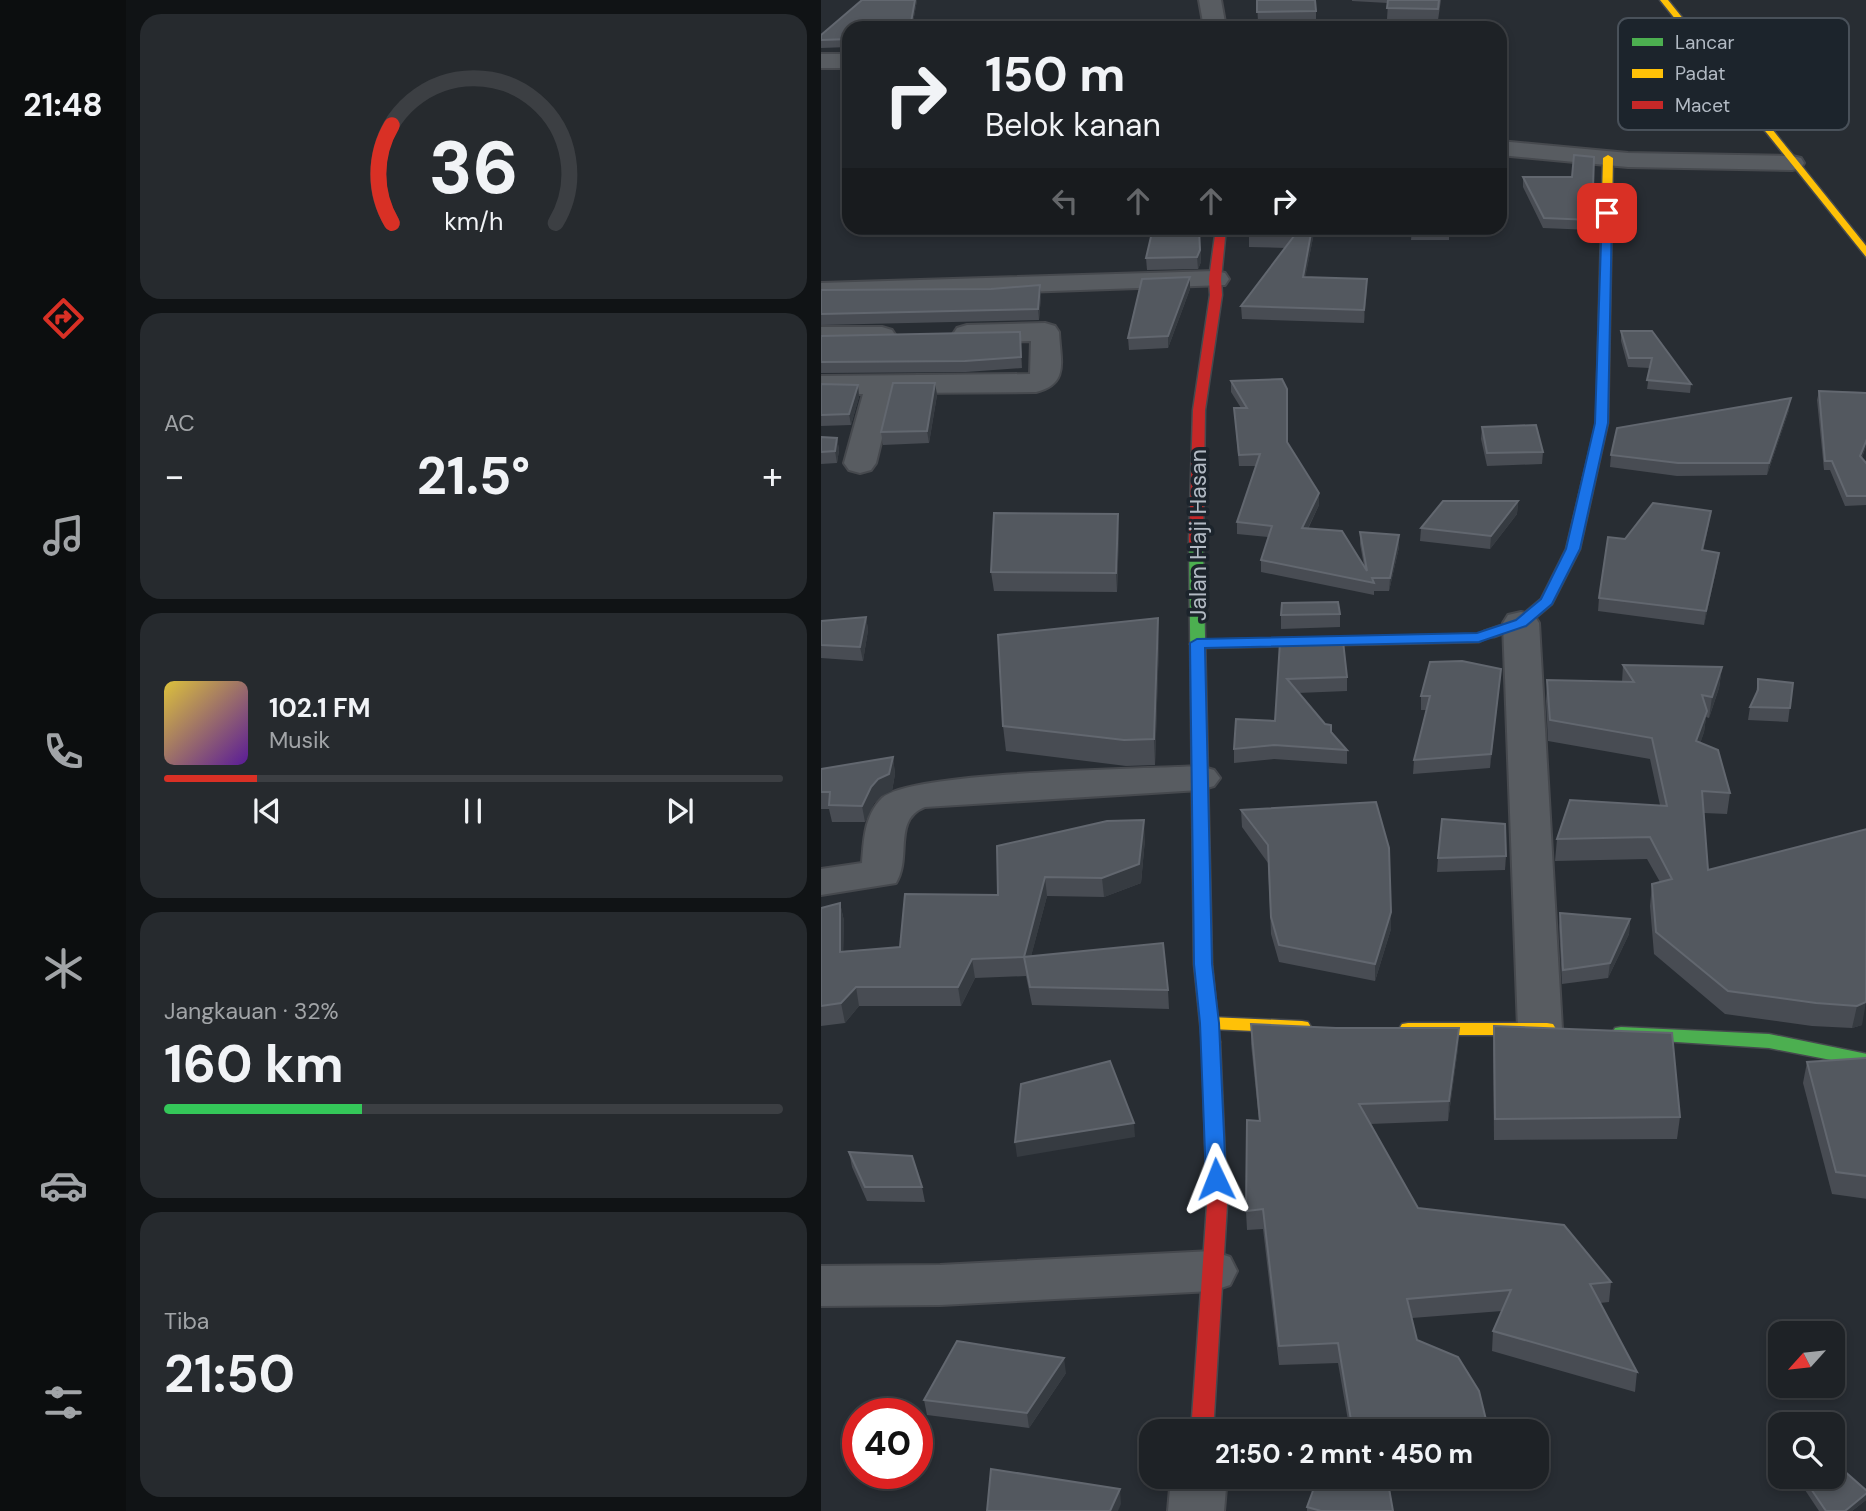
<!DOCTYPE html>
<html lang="id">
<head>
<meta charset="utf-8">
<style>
	body { margin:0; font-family:"DM Sans",sans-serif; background:#262a2e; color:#f1f3f6; height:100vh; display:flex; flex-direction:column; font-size:26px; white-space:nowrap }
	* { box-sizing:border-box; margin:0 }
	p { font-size:23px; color:#a1a4a7 }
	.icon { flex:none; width:38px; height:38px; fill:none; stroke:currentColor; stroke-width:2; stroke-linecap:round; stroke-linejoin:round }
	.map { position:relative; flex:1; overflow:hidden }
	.side { display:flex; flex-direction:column; gap:14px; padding:14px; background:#101315; width:695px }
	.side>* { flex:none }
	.hud { position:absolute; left:21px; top:21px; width:665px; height:214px; border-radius:21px; box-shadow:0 4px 10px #0003,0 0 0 2px #3c3f43; background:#1e2226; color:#f1f3f6; overflow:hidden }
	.needle { width:46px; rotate:243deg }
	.tools { position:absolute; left:947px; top:1321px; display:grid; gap:14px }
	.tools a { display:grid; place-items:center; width:77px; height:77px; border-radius:14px; background:#1e2226; box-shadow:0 4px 10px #0003,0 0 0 2px #3c3f43; font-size:35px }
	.speed { position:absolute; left:21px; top:1398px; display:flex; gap:14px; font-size:35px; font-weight:700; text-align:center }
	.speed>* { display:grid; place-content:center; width:91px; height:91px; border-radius:50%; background:#1e2226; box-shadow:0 4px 10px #0003,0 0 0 2px #3c3f43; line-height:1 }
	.speed .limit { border:10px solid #d22; background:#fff; color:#111 }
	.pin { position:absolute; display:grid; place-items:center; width:60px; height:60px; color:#fff; margin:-30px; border-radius:14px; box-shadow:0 4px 10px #0006 }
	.me { position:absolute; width:77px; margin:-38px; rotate:358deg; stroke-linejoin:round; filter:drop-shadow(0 0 5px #0008) }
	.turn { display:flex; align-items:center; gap:24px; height:147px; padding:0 28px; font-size:32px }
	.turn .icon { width:91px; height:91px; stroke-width:2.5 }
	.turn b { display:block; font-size:49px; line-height:60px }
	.lanes { display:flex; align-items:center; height:66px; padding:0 28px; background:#0003; justify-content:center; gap:35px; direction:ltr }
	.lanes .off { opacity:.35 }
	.big { font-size:52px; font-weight:700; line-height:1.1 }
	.side .tile { flex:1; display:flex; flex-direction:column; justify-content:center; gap:10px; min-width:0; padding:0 24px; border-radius:21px; background:#262a2e }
	.side .dial { align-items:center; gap:0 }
	.dial svg { height:182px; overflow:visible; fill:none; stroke:#3c3f43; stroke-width:7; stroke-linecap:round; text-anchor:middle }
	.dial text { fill:#f1f3f6; stroke:none }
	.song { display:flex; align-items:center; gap:21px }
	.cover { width:84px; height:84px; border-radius:10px; background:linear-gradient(135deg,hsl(50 70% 55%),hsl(270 70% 35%)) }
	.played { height:7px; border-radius:4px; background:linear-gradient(90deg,#d93025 15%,#3c3f43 15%) }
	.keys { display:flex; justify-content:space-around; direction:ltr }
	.heat { display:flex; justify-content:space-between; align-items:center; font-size:38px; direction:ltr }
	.charge { height:10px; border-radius:5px; background:linear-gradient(90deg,#34c759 32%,#3c3f43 0) }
	.trip { position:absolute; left:318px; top:1419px; width:410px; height:70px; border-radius:21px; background:#1e2226; box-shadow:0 4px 10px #0003,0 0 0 2px #3c3f43; font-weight:700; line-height:70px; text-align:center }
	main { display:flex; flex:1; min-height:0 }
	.dock { display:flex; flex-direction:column; width:126px; justify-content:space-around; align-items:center; background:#0c0e0f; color:#a1a4a7 }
	.dock .icon { width:49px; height:49px }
	.dock .active { color:#d93025 }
	.dock b { font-size:32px; color:#f1f3f6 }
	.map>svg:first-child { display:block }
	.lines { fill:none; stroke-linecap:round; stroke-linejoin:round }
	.street-casing { stroke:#46494e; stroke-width:4 }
	.fast-casing { stroke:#46494e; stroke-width:3 }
	.slow-casing { stroke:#46494e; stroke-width:3 }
	.jam-casing { stroke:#46494e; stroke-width:3 }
	.street { fill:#585c61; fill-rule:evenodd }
	.fast { fill:#4caf50; fill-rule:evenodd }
	.slow { fill:#ffc107; fill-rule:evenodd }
	.jam { fill:#c62828; fill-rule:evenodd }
	.wall { fill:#484c53 }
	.shaded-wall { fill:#363b41 }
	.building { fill:#53585f; stroke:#62676f; stroke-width:2 }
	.route { fill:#1a73e8; stroke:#114b97; stroke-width:2 }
	.labels { text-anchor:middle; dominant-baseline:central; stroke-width:7; stroke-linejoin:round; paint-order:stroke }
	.street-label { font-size:23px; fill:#b2bac4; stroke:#1c242c }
	.key { fill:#1c242c; stroke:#49515a; stroke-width:2 }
	.key-label { font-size:19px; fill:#b2bac4 }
</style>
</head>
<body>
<main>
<nav class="dock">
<b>21:48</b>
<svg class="icon active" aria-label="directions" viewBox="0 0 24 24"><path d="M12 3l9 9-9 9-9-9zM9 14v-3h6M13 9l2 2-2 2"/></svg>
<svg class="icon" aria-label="music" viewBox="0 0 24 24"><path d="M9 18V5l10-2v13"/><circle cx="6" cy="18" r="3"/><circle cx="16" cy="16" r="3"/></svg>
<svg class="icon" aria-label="phone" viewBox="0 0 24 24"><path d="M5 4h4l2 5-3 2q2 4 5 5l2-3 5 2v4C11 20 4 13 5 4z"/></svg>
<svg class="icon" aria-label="climate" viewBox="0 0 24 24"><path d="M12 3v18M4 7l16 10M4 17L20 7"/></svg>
<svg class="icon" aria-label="car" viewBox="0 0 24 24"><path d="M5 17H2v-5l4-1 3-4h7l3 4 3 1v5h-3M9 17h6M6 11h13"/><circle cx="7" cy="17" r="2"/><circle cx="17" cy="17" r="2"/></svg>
<svg class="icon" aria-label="filters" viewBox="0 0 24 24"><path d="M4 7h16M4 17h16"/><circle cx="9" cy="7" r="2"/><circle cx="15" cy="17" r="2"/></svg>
</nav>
<section class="side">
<div class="tile dial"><svg viewBox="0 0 100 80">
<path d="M14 69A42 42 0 1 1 86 69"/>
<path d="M14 69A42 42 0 0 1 14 26" stroke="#d93025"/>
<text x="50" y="56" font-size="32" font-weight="700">36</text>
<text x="50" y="72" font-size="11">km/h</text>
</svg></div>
<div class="tile"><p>AC</p>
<div class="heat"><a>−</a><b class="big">21.5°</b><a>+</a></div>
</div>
<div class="tile">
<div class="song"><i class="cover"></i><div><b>102.1 FM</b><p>Musik</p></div></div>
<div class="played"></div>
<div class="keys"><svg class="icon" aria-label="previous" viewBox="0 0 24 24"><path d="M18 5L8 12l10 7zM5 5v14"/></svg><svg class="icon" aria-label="pause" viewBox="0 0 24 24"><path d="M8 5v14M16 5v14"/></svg><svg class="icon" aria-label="next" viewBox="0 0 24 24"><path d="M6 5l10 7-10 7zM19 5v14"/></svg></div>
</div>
<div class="tile"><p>Jangkauan · 32%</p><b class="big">160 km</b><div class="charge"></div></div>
<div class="tile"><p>Tiba</p><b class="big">21:50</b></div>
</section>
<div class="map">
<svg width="1046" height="1511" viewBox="0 0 1046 1511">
	<rect width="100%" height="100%" fill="#282d33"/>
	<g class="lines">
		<g class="street-casing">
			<g id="street">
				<polygon points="378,0 400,0 405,28 383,28"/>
				<rect x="0" y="54" width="28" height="14"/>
				<polygon points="679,141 807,153 971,156 980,158 983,163 980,168 971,170 807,167 679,155"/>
				<polygon points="394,271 404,273 408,279 404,285 0,299 0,283"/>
				<path d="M 224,323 L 234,326 L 238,332 C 239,360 249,384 215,392 L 72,393 L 55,463 L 50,470 L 39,473 L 28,470 L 23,463 L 42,394 L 0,394 L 0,376 L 209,374 L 210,341 L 146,343 L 136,340 L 132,334 L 136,328 L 146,325 Z"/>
				<polygon points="0,327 61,327 71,330 75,336 71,342 61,345 0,345"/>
				<polygon points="700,612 713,615 718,623 741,1029 735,1040 719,1045 703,1040 697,1029 682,623 687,615"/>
				<path d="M 379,766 L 393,770 L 399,778 L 393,786 L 379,790 L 104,807 C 71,820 91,857 75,883 L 0,895 L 0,869 L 41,863 C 43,840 43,816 61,798 C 88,771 328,769 379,766 Z"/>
				<polygon points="391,1251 409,1257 416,1271 409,1285 391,1291 119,1305 0,1306 0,1266 119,1265"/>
				<polygon points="350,1477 406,1477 403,1511 347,1511"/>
			</g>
		</g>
		<g class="fast-casing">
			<g id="fast">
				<polygon points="375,539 382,543 391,964 399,1042 397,1047 383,1047 381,1042 373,964 368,543"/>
				<polygon points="800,1027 948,1034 1046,1054 1046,1067 948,1048 794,1038 791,1033 794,1028"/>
			</g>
		</g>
		<g class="slow-casing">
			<g id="slow">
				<polygon points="839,0 847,0 1046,247 1046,258"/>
				<polygon points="787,155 792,158 787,423 759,549 731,604 705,626 673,637 663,637 661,634 663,631 695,620 720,599 745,549 775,423 782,158"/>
				<polygon points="389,1017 481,1021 487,1022 490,1027 487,1032 481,1033 389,1029 383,1028 380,1023 383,1018"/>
				<polygon points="587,1023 726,1023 732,1024 735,1029 732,1034 726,1035 587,1035 581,1034 578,1029 581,1024"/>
			</g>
		</g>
		<g class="jam-casing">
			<g id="jam">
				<polygon points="395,228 405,228 400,279 401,295 384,410 382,543 375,547 368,543 372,410 389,295 388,279"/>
				<polygon points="668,630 673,631 675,634 658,642 376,648 369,644 376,640 656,634"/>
				<polygon points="390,1035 397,1037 399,1042 406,1205 392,1432 370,1432 386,1205 381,1042 383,1037"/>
			</g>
		</g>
		<use href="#street" class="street"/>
		<use href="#fast" class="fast"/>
		<use href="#slow" class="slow"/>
		<use href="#jam" class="jam"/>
	</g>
	<g class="wall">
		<polygon points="96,0 91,28 28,28 28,47 0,48 0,35"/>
		<polygon points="436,0 495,11 495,22 437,23"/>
		<polygon points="531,0 620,0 617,20 566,19 567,3 531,1"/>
		<polygon points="773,157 770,230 722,228 702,187 702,177 751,177"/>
		<polygon points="343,228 378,228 380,262 377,269 326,270 325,258"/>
		<polygon points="494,228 484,277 546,279 543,323 421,319 420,306 465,248 428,247 428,235"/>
		<polygon points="591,228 628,232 628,240 590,240"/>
		<polygon points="369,277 369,289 347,348 308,350 307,338"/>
		<polygon points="0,290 220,296 218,320 0,325"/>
		<polygon points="800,331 870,384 869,393 826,389 829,368 807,367 800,341"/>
		<polygon points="199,332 201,368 145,372 0,373 0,336"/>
		<polygon points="410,381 466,442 498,493 498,505 487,529 543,566 539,544 539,532 578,547 568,591 553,591 553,595 440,572 440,560 447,537 416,534 416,522 435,466 418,466 413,408 420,408 410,392"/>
		<polygon points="114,383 116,395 108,443 62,445 60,432"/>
		<polygon points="0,384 37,385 38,397 30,425 0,426"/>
		<polygon points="998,391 1046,392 1046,443 1041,458 1046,464 1046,505 1024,506 1009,470 1003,470 996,400"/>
		<polygon points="968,410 946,475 856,476 789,467 790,455"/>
		<polygon points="661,427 722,452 721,464 666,466 660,439"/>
		<polygon points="0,437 16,438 18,450 16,463 0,464"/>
		<polygon points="697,501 696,514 669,549 599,541 600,528"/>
		<polygon points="888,523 882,551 896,566 883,625 777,611 778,598 804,539"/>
		<polygon points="298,532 296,592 173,591 170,572"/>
		<polygon points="519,614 519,627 460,629 460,615"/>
		<polygon points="45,617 47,630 42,661 0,658 0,621"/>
		<polygon points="338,642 334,765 305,766 185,751 182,726"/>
		<polygon points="459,642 526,677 526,691 477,693 526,750 526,764 453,759 413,763 413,749 454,721"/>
		<polygon points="802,665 901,667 898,688 888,718 885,717 883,732 879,743 909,793 906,814 883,813 887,870 1046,829 1041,1025 1031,1028 991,1026 904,1014 833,954 829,906 831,884 839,882 826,859 734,861 736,839 839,805 829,759 727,741 725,701 726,680 801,682"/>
		<polygon points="680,669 669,768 592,774 593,760 606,710 600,710 600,696"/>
		<polygon points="937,679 972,683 967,722 927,720 929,707 935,694"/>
		<polygon points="72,757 74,774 71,791 60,796 53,803 44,822 11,822 8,809 0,809 0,769"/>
		<polygon points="420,810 570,929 554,981 458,962 450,934 447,863 421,827"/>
		<polygon points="324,839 320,883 283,897 226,896 210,956 347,990 348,1009 211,1005 205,976 154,978 140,1006 38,1006 24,1023 0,1026 0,908 19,903 23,921 22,951 79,947 177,895"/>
		<polygon points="685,856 684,870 616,872 617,858"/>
		<polygon points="739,913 809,919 808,934 787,978 741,984 738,927"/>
		<polygon points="430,1024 515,1028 638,1028 637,1048 627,1121 549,1124 597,1208 790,1282 788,1302 779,1303 816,1372 814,1392 671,1351 672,1331 681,1311 591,1318 596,1340 668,1432 529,1432 517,1363 458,1365 442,1229 426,1230 425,1211 438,1121 430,1044"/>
		<polygon points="673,1026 859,1117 856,1139 673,1140 672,1048"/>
		<polygon points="1046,1058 1046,1199 1011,1194 982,1083 986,1062"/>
		<polygon points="28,1152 101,1187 104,1202 46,1201 31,1167"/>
		<polygon points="245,1373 208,1428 106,1415 103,1400"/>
		<polygon points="497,1477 675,1477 675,1482 569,1490 572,1511 486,1511 486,1507"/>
		<polygon points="986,1483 1045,1500 1031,1511 998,1511 984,1490"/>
	</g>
	<g class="shaded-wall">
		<polygon points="94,0 96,0 91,28 89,28"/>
		<polygon points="491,228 494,228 482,289 482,277"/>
		<polygon points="379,250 380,262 377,269 376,257"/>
		<polygon points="369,277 369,289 347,348 347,336"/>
		<polygon points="546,279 546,291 543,323 543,310"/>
		<polygon points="219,285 220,296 218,320 217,309"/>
		<polygon points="114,383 116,395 108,443 106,431"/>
		<polygon points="37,385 38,397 30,425 28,414"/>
		<polygon points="970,398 968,410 946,475 948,463"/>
		<polygon points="16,438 18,450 16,463 14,451"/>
		<polygon points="1046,439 1046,443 1038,466 1039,456"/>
		<polygon points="498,493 498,505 481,540 481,528"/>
		<polygon points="697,501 696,514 669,549 670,536"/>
		<polygon points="890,511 888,523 880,563 881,550"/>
		<polygon points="297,514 298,532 296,592 295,573"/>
		<polygon points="578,535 578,547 568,591 569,578"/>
		<polygon points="898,553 896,566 883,625 885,611"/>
		<polygon points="45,617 47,630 42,661 39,647"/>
		<polygon points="337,618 338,642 334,765 333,739"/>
		<polygon points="901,667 898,688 888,718 891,697"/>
		<polygon points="680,669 679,683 669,768 670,754"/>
		<polygon points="886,711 883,732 873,763 875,741"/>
		<polygon points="72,757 74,774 71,791 60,796 53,803 44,822 41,806 50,787"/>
		<polygon points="323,820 324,839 320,883 283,897 281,878"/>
		<polygon points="224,877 226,896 206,972 203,957"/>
		<polygon points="19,903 23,921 22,971 19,952"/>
		<polygon points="570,912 570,929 554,981 554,964"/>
		<polygon points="809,919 808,934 787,978 789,963"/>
		<polygon points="151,959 154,978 140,1006 137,987"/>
		<polygon points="35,987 38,1006 24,1023 20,1003"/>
		<polygon points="1045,1002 1041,1025 1031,1028 1036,1006"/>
		<polygon points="638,1028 637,1048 627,1121 628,1101"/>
		<polygon points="313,1123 314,1137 196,1157 194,1142"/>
		<polygon points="243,1358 245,1373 208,1428 206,1413"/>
		<polygon points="299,1489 300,1504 297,1511 289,1511"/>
		<polygon points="1046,1493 1045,1500 1031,1511 1024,1511"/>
	</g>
	<g class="building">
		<polygon points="41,0 94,0 89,28 28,28 28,39 0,40 0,35"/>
		<polygon points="436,0 494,0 495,11 436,12"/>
		<polygon points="567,0 618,0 617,9 566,8"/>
		<polygon points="195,22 264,26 367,25 369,28 193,28"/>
		<polygon points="753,155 773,157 771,220 723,218 702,177 751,177"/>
		<polygon points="332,228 378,228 379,250 376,257 325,258"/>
		<polygon points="430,228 491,228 482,277 546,279 543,310 420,306 473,236 428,235"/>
		<polygon points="591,228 627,228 628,232 591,232"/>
		<polygon points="369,277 347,336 307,338 321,279"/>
		<polygon points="219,285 217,309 0,314 0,290 170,289"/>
		<polygon points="800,331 831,331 870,384 826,380 831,358 808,358"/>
		<polygon points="199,332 200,357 144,361 0,362 0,336"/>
		<polygon points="461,379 466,389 466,442 498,493 481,528 521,531 546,571 539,532 578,535 569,578 551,578 553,583 440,560 451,526 416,522 439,454 418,455 413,408 426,408 410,381"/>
		<polygon points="72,383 114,383 106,431 60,432"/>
		<polygon points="0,384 37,385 28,414 0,415"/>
		<polygon points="998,391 1046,393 1046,439 1039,456 1046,464 1046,496 1026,496 1011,461 1004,461"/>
		<polygon points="970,398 948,463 857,463 790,455 796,428"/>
		<polygon points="715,425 722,452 666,453 661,427"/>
		<polygon points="0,437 16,438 14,451 0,452"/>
		<polygon points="622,501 697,501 670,536 600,528"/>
		<polygon points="832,503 890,511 881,550 898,553 885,611 778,598 787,537 804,539"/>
		<polygon points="173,513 297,514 295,573 170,572"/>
		<polygon points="517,602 519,614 460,615 461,603"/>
		<polygon points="45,617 39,647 0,645 0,621"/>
		<polygon points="337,618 333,739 303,740 182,726 177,635"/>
		<polygon points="522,641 526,677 466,679 504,724 510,725 510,732 526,750 453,745 413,749 415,719 454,721 459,642"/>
		<polygon points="641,661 680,669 670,754 593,760 609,696 600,696 609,662"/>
		<polygon points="802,665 901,667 891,697 881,695 886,711 875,741 897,750 909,793 881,791 887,870 1046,829 1045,1002 1036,1006 995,1003 907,991 835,932 831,884 851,879 829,837 736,839 749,800 846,806 831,738 729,720 726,680 813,682"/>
		<polygon points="937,679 972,683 969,708 929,707 937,690"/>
		<polygon points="72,757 68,774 57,779 50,787 41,806 8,805 9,792 0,792 0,769"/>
		<polygon points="555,802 568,848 570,912 554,964 458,945 450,917 447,845 420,810"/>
		<polygon points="621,819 684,824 685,856 617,858"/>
		<polygon points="323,820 318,864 281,878 224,877 203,957 151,959 137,987 35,987 20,1003 0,1006 0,908 19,903 19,952 79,947 84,894 177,895 176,846 286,821"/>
		<polygon points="739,913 809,919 789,963 742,970"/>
		<polygon points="342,943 347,990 209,987 203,957"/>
		<polygon points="430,1024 515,1028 638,1028 628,1101 538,1104 597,1208 743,1225 790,1282 769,1284 816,1372 672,1331 690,1290 586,1299 596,1340 637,1357 658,1391 668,1432 532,1432 517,1343 458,1346 442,1209 425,1211 426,1120 439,1121"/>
		<polygon points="673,1026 851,1033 859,1117 674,1119"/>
		<polygon points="1046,1058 1046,1176 1015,1172 986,1062"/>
		<polygon points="289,1061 313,1123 194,1142 200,1084"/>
		<polygon points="28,1152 91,1156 101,1187 44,1187"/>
		<polygon points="136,1341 243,1358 206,1413 103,1400"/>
		<polygon points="1012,1462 1013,1462 1046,1491 1046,1493 1024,1511 1005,1511 986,1483 993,1477 1012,1477"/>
		<polygon points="170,1469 299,1489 289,1511 166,1511"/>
		<polygon points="497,1477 566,1477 572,1511 500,1511 486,1507"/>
	</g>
	<polygon class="route" points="786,209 791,213 787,423 759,549 731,604 705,626 658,642 384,648 391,964 398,1023 405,1179 402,1184 395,1186 388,1184 385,1179 379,1023 373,964 369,643 376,639 656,633 695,620 720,599 745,549 774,423 781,213"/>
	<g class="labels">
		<g class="street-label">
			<text transform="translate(377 535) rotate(-90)">Jalan Haji Hasan</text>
		</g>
	</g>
	<rect x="797" y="18" width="231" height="112" rx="10" class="key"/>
	<rect x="811" y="38" width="31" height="8" fill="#4caf50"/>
	<rect x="811" y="69" width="31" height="9" fill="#ffc107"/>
	<rect x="811" y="101" width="31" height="8" fill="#c62828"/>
	<g class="key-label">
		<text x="854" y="49">Lancar</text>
		<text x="854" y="80">Padat</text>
		<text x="854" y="112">Macet</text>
	</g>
</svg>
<div class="tools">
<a><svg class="needle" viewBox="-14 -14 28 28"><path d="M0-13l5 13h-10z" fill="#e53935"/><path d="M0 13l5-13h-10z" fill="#a1a4a7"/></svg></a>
<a><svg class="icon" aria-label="search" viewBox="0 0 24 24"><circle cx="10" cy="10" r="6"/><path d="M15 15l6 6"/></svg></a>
</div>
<div class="speed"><div class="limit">40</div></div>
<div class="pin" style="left:786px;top:213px;background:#d93025"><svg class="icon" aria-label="arrive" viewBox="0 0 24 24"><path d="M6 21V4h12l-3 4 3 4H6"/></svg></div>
<svg class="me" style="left:395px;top:1179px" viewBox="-20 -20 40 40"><path d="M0-17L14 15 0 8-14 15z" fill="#1a73e8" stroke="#fff" stroke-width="4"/></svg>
<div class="trip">21:50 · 2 mnt · 450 m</div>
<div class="hud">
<div class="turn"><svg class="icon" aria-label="right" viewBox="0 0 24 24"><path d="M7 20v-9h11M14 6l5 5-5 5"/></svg><div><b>150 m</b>Belok kanan</div></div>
<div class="lanes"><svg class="icon off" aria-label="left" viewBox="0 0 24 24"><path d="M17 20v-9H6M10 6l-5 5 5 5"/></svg><svg class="icon off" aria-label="ahead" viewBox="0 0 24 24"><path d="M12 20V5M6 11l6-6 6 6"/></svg><svg class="icon off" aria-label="ahead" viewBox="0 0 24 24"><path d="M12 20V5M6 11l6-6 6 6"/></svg><svg class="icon" aria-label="right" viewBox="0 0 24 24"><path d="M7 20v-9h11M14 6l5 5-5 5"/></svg></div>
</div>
</div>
</main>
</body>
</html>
